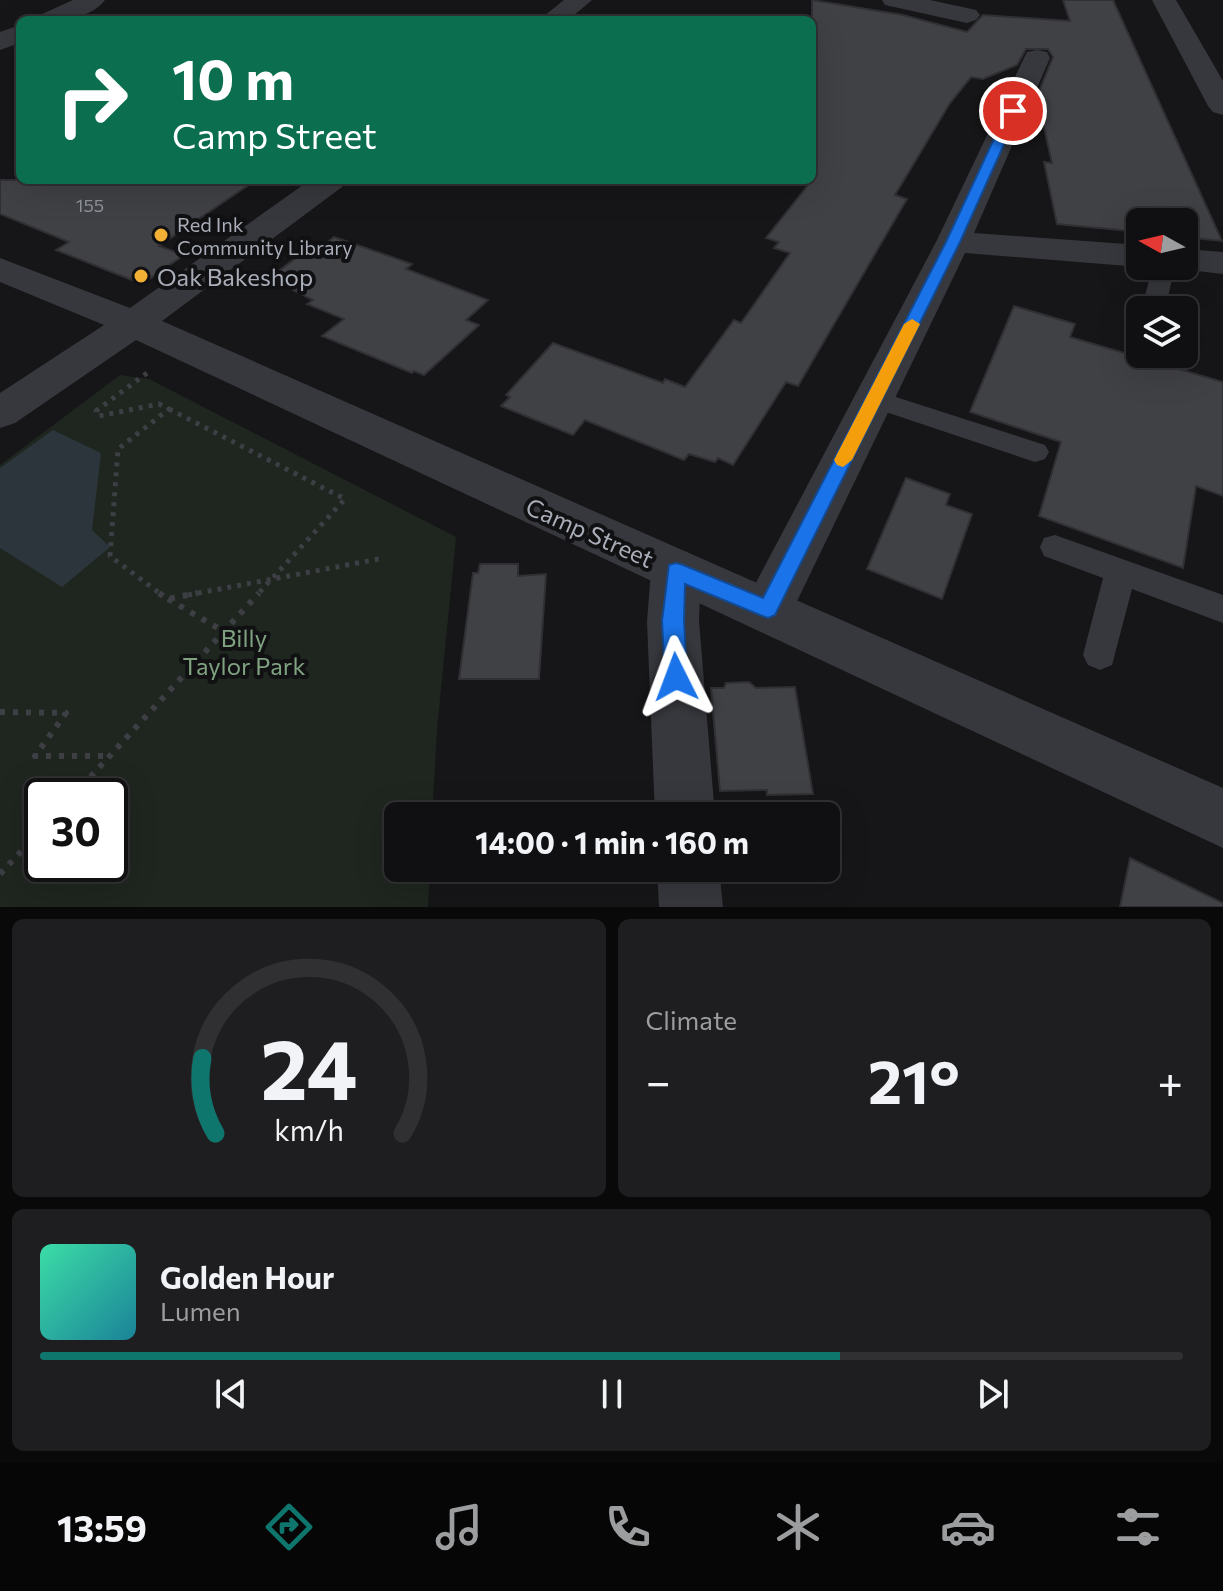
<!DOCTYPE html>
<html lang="en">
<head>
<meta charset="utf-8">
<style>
	body { margin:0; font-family:Commissioner,sans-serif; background:#1e1e20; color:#f1f3f6; height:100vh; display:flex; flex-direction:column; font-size:30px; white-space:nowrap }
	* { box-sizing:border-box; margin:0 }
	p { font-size:26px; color:#9c9d9f }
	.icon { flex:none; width:44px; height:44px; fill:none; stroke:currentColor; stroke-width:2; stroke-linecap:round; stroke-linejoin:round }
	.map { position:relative; height:907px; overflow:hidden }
	.drawer { display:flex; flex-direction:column; gap:12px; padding:12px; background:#09090a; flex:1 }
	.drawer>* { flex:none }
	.hud { position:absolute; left:16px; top:16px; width:800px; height:168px; border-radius:12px; box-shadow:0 8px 32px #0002,0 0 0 2px #303032; background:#0b6e4f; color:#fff; overflow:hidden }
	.needle { width:52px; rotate:278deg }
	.controls { position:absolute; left:1126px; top:208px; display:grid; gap:16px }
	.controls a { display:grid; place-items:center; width:72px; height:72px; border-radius:12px; background:#101012; box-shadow:0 8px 32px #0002,0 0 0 2px #303032; font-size:40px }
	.speed { position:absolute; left:24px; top:778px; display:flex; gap:16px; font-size:40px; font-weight:700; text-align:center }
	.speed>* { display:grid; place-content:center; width:104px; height:104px; border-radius:50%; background:#101012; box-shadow:0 8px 32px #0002,0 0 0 2px #303032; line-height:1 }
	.speed .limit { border:4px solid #111; border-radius:12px; background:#fff; color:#111 }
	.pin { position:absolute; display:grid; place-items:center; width:68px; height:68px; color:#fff; margin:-34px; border:4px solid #fff; border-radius:50%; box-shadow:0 2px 8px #0007 }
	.me { position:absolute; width:88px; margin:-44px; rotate:357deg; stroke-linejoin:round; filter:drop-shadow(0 0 6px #0008) }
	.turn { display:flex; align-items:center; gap:28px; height:168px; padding:0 24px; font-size:36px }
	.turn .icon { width:104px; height:104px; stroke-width:2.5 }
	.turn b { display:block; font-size:56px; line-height:68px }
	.big { font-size:60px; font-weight:700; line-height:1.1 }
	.drawer .card { flex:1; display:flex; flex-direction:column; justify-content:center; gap:12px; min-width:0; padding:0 28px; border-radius:12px; background:#1e1e20 }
	.drawer .dial { align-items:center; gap:0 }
	.dial svg { height:208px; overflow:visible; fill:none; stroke:#303032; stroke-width:7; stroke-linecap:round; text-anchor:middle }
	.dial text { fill:#f1f3f6; stroke:none }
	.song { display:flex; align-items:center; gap:24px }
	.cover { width:96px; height:96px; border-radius:12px; background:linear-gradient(135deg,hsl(160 70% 55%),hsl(190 70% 35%)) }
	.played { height:8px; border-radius:4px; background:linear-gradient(90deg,#0f766e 70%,#303032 70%) }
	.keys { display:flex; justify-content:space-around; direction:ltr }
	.heat { display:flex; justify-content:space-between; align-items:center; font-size:44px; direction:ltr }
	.drawer .tiles { flex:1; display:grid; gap:12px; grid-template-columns:1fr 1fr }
	.card:last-child { grid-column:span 2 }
	.trip { position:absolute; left:384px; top:802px; width:456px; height:80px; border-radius:12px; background:#101012; box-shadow:0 8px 32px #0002,0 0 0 2px #303032; font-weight:700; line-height:80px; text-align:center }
	.tab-bar { display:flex; height:128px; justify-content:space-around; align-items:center; background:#060607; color:#9c9d9f }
	.tab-bar .icon { width:56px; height:56px }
	.tab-bar .on { color:#0f766e }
	.tab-bar b { font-size:36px; color:#f1f3f6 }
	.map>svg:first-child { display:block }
	.green { fill:#1e261f; fill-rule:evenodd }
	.water { fill:#2c353c }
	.building { fill:#404145; stroke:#303034; stroke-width:2 }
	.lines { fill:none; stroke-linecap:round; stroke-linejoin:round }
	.path-far1 { stroke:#3d3f44; stroke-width:5; stroke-dasharray:4 6; stroke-linecap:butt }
	.path { stroke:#3d3f44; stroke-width:6; stroke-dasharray:5 8; stroke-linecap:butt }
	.service { fill:#37383d; fill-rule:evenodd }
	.minor { fill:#37383d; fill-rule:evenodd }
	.tertiary { fill:#37383d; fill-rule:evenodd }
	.route { fill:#1a73e8; stroke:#114b97; stroke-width:2 }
	.slow { fill:#f59e0b }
	.poi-dot { fill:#f2b134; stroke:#111113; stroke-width:3 }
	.labels { text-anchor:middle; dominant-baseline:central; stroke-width:8; stroke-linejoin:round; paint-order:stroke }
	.far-number-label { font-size:18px; fill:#8e929b }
	.far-poi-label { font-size:20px; fill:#a8adb8; stroke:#111113; text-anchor:start }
	.poi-label { font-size:24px; fill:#a8adb8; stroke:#111113; text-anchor:start }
	.street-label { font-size:24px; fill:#a8adb8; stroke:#111113 }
	.park-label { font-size:24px; fill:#7fa381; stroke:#111113 }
</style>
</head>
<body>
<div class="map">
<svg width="1223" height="907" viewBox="0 0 1223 907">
	<rect width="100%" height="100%" fill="#161618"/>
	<path class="green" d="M 120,375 L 149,379 L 456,537 L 437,730 L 432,816 L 398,816 L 398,868 L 430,868 L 428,907 L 0,907 L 0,465 ZM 42,796 L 110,796 L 110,864 L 42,864 Z"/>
	<polygon class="water" points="53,430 101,453 92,530 110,547 62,587 0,548 0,468"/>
	<g class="building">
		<polygon points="812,0 903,15 967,32 983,15 1070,21 1063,0 1113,0 1222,241 1184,237 1184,222 1140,222 1140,232 1057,224 1044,162 1052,163 1037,96 1053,57 1048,49 1026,49 1017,65 983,79 971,77 950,103 895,195 907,199 798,386 786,382 733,465 718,458 715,462 689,454 684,460 585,420 573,435 501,406 510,397 506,395 553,343 663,383 665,379 685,387 734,320 741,323 790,253 774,248 779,242 766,238 812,180"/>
		<polygon points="0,180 256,180 159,246 184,255 142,284 56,250 69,242 0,214"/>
		<polygon points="334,237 412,264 406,269 488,300 466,320 479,325 424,375 414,371 412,373 322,336 344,319 307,304 313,300 269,278 304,252 311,255"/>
		<polygon points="1014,306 1075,324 1070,337 1223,382 1223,496 1196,486 1183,568 1039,516 1061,442 970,412"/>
		<polygon points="906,478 950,494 946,505 972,514 942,599 867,569"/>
		<polygon points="480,564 518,564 518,576 546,574 539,679 459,679 473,573 478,573"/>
		<polygon points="749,682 756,688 795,687 813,794 767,795 767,790 720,791 711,688 724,688 726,683"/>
		<polygon points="1130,858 1223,903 1223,907 1120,907"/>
	</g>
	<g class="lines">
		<g class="path-far1">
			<polyline points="147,373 96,411 99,416 159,404 169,409 118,449 110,556 162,595"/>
			<polyline points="169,409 345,499 257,595"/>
			<polyline points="188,595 384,558"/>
		</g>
		<g class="path">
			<polyline points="159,593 167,599 198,593"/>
			<polyline points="168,599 225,632"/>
			<polyline points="0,712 66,713 35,756 109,756"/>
			<polyline points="73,796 259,593"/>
			<polyline points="0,874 42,829"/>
		</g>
		<g class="service">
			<polygon points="1153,266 1175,266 1165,310 1141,310"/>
			<polygon points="874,390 1045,445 1049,452 1045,459 1035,462 865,405 861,399 865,393"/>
			<polygon points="1055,535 1223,595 1223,623 1132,589 1112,665 1100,670 1088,665 1083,655 1103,578 1044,556 1040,547 1044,538"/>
		</g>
		<g class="minor">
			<path d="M 73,0 L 105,0 C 90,20 59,20 36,20 L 40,15 Z"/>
			<polygon points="882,0 930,0 976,10 980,15 976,20 967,23 885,5"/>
			<polygon points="1152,0 1176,0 1223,81 1223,115 1213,112 1208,106"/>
			<polygon points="20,25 20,43 0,50 0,32"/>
			<polygon points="1037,50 1047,52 1050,58 974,233 1140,245 1140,266 1143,266 1140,267 965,253 786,624 768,630 750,624 743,609 750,594 936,242 1024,58 1027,52"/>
			<polygon points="1184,249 1223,252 1223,274 1171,268 1184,266"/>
			<polygon points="676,551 693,557 701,571 699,621 715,816 655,816 647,621 651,571 659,557"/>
			<polygon points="657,868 719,868 723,907 659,907"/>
		</g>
		<g class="tertiary">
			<polygon points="564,0 592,0 568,20 539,20"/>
			<polygon points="310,180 347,180 342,187 162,321 1223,788 1223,848 136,340 15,423 0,428 0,393 104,325 0,282 0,258 130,308"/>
		</g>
	</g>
	<polygon class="route" points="1013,107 1019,111 960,242 775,615 768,618 760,615 685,584 684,621 687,677 684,684 676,687 669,684 665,677 662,621 669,565 676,563 683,565 763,598 946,242 1007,111"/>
	<polygon class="slow" points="912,319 920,324 852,460 843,467 837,465 834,460 904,324"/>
	<g class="poi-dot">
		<circle cx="161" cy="235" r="8"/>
		<circle cx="141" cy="276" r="8"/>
	</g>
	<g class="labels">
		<g class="far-number-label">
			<text x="90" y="205">155</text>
		</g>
		<g class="far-poi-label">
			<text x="177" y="224">Red Ink<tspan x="177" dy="23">Community Library</tspan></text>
		</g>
		<g class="poi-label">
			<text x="157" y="276">Oak Bakeshop</text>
		</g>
		<g class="street-label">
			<text transform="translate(590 532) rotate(24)">Camp Street</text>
		</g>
		<g class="park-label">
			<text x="244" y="637">Billy<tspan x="244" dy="28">Taylor Park</tspan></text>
		</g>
	</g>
</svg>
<div class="controls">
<a><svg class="needle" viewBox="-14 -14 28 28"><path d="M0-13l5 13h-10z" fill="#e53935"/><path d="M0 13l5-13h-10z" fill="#9c9d9f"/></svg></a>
<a><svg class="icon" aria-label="layers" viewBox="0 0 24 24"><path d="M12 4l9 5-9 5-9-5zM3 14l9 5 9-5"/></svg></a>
</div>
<div class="speed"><div class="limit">30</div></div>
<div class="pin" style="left:1013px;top:111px;background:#d93025"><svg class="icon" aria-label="arrive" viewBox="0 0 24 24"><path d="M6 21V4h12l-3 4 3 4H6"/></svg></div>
<svg class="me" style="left:676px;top:677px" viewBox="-20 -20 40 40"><path d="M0-17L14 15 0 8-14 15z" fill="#1a73e8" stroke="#fff" stroke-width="4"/></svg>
<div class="trip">14:00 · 1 min · 160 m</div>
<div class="hud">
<div class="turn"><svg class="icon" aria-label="right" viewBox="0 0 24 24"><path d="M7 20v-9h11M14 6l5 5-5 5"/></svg><div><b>10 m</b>Camp Street</div></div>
</div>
</div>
<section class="drawer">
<div class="tiles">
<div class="card dial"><svg viewBox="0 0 100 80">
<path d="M14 69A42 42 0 1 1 86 69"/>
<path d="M14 69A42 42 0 0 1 9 40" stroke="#0f766e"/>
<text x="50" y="56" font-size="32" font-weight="700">24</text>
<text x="50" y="72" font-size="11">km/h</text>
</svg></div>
<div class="card"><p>Climate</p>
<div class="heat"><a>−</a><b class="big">21°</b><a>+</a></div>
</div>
<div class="card">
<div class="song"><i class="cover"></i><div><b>Golden Hour</b><p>Lumen</p></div></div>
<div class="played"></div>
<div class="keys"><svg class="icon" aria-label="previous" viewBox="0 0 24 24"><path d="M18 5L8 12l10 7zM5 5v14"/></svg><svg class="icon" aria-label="pause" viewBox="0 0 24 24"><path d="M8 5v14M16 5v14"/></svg><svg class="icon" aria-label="next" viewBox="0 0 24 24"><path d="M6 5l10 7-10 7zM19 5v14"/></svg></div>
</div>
</div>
</section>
<nav class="tab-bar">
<b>13:59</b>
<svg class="icon on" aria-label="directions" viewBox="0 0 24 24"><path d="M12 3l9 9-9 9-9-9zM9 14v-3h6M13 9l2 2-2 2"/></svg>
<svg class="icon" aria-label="music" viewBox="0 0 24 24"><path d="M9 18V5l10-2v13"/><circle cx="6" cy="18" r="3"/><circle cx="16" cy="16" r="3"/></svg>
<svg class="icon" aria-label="phone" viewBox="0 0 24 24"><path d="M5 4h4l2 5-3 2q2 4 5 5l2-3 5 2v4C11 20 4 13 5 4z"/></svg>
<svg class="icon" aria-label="climate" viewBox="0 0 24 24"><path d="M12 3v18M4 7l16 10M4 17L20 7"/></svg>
<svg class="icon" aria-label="car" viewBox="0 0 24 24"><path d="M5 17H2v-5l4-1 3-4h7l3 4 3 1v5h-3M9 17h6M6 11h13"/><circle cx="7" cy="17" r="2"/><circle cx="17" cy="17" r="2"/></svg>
<svg class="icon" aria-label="filters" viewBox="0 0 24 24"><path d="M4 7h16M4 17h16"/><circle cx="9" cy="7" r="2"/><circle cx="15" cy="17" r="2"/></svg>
</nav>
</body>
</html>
